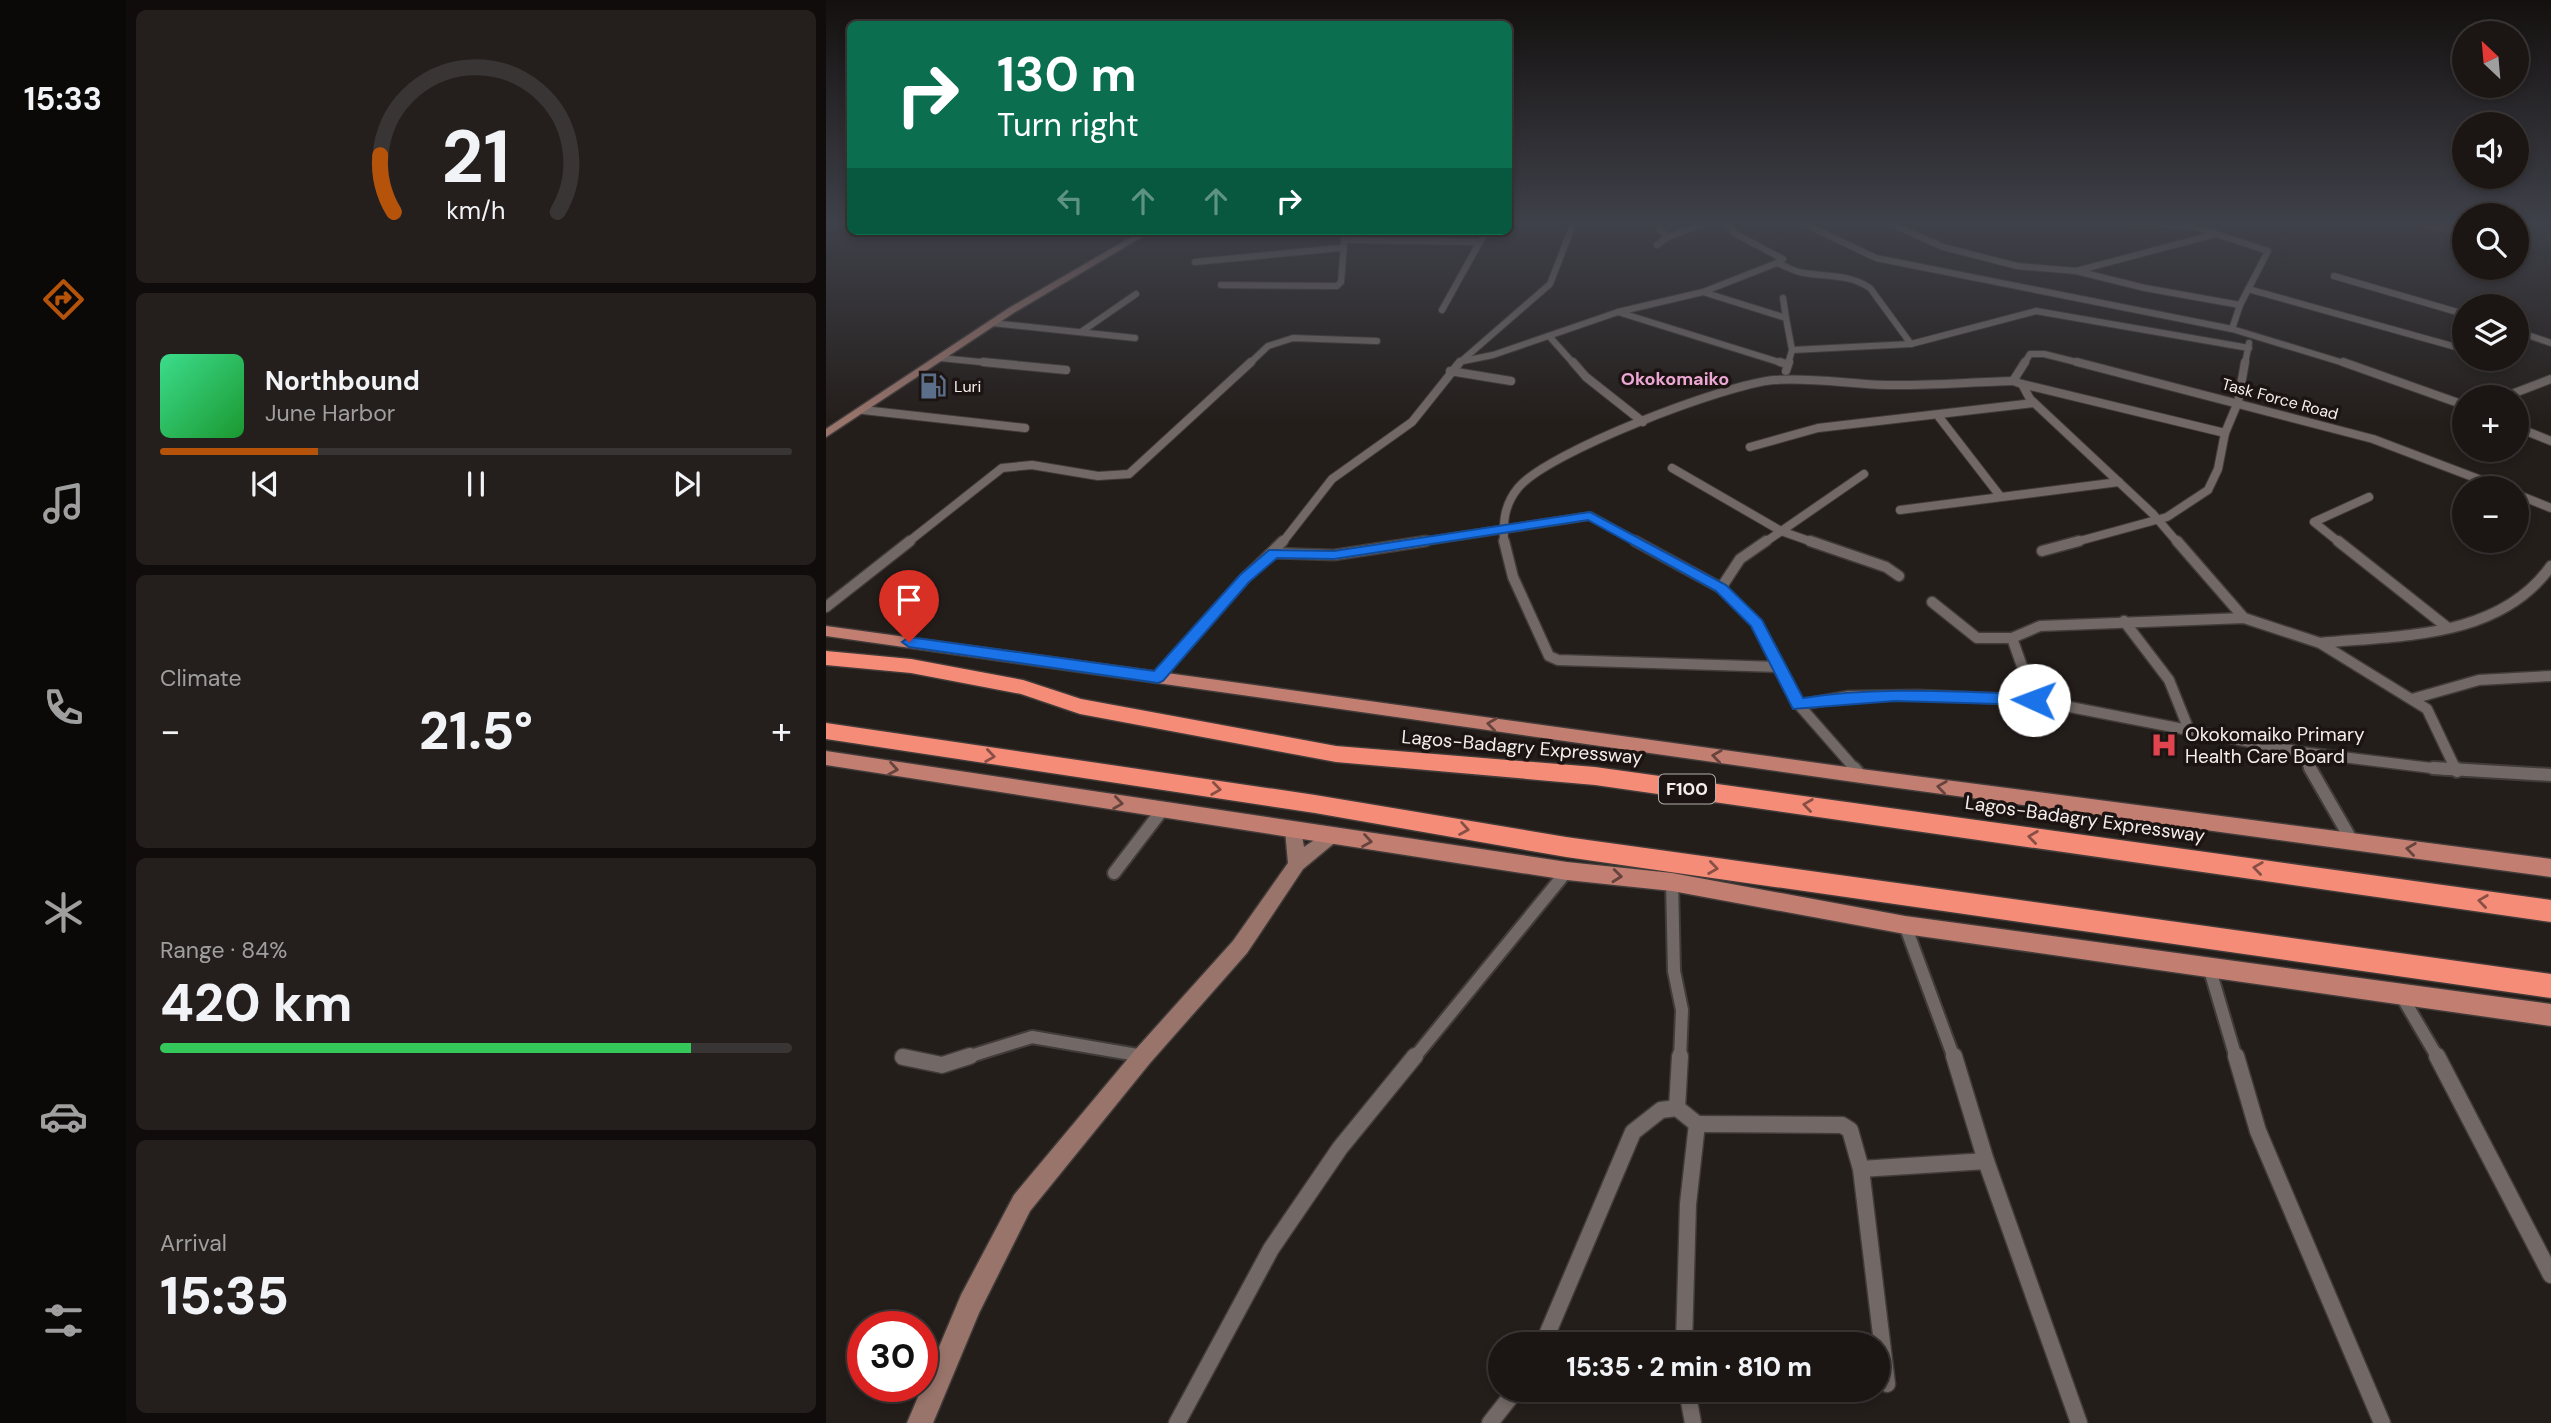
<!DOCTYPE html>
<html lang="en">
<head>
<meta charset="utf-8">
<style>
	body { margin:0; font-family:"DM Sans",sans-serif; background:#241f1d; color:#f1f3f6; height:100vh; display:flex; flex-direction:column; font-size:26px; white-space:nowrap }
	* { box-sizing:border-box; margin:0 }
	p { font-size:23px; color:#a09fa0 }
	.icon { flex:none; width:38px; height:38px; fill:none; stroke:currentColor; stroke-width:2; stroke-linecap:round; stroke-linejoin:round }
	.map { position:relative; flex:1; overflow:hidden }
	.side { display:flex; flex-direction:column; gap:10px; padding:10px; background:#0f0c0b; width:700px }
	.side>* { flex:none }
	.hud { position:absolute; left:21px; top:21px; width:665px; height:214px; border-radius:10px; box-shadow:0 4px 10px #0003,0 0 0 2px #393534; background:#0b6e4f; color:#fff; overflow:hidden }
	.needle { width:46px; rotate:334deg }
	.controls { position:absolute; left:1626px; top:21px; display:grid; gap:14px }
	.controls a { display:grid; place-items:center; width:77px; height:77px; border-radius:50%; background:#1b1614; box-shadow:0 4px 10px #0003,0 0 0 2px #393534; font-size:35px }
	.speed { position:absolute; left:21px; top:1311px; display:flex; gap:14px; font-size:35px; font-weight:700; text-align:center }
	.speed>* { display:grid; place-content:center; width:91px; height:91px; border-radius:50%; background:#1b1614; box-shadow:0 4px 10px #0003,0 0 0 2px #393534; line-height:1 }
	.speed .limit { border:10px solid #d22; background:#fff; color:#111 }
	.pin { position:absolute; display:grid; place-items:center; width:60px; height:60px; color:#fff; margin:-72px -30px; border-radius:50% 50% 50% 0; rotate:-45deg; box-shadow:0 0 7px #0007 }
	.pin .icon { rotate:45deg }
	.me { position:absolute; width:77px; margin:-38px; rotate:272deg; stroke-linejoin:round; filter:drop-shadow(0 0 5px #0008) }
	.turn { display:flex; align-items:center; gap:24px; height:147px; padding:0 35px; font-size:32px }
	.turn .icon { width:91px; height:91px; stroke-width:2.5 }
	.turn b { display:block; font-size:49px; line-height:60px }
	.lanes { display:flex; align-items:center; height:66px; padding:0 35px; background:#0003; justify-content:center; gap:35px; direction:ltr }
	.lanes .off { opacity:.35 }
	.big { font-size:52px; font-weight:800; line-height:1.1 }
	.side .card { flex:1; display:flex; flex-direction:column; justify-content:center; gap:10px; min-width:0; padding:0 24px; border-radius:10px; background:#241f1d }
	.side .dial { align-items:center; gap:0 }
	.dial svg { height:182px; overflow:visible; fill:none; stroke:#393534; stroke-width:7; stroke-linecap:round; text-anchor:middle }
	.dial text { fill:#f1f3f6; stroke:none }
	.song { display:flex; align-items:center; gap:21px }
	.cover { width:84px; height:84px; border-radius:10px; background:linear-gradient(135deg,hsl(150 70% 55%),hsl(130 70% 35%)) }
	.played { height:7px; border-radius:4px; background:linear-gradient(90deg,#b45309 25%,#393534 25%) }
	.keys { display:flex; justify-content:space-around; direction:ltr }
	.heat { display:flex; justify-content:space-between; align-items:center; font-size:38px; direction:ltr }
	.charge { height:10px; border-radius:5px; background:linear-gradient(90deg,#34c759 84%,#393534 0) }
	.trip { position:absolute; left:662px; top:1332px; width:402px; height:70px; border-radius:35px; background:#1b1614; box-shadow:0 4px 10px #0003,0 0 0 2px #393534; font-weight:800; line-height:70px; text-align:center }
	main { display:flex; flex:1; min-height:0 }
	.tab-bar { display:flex; flex-direction:column; width:126px; justify-content:space-around; align-items:center; background:#0b0908; color:#a09fa0 }
	.tab-bar .icon { width:49px; height:49px }
	.tab-bar .on { color:#b45309 }
	.tab-bar b { font-size:32px; color:#f1f3f6 }
	.map>svg:first-child { display:block }
	.lines { fill:none; stroke-linecap:round; stroke-linejoin:round }
	.street-far4-casing { stroke:#413b39; stroke-width:8 }
	.street-far3-casing { stroke:#413b39; stroke-width:10 }
	.street-far2-casing { stroke:#413b39; stroke-width:13 }
	.street-far1-casing { stroke:#413b39; stroke-width:16 }
	.street-casing { stroke:#413b39; stroke-width:19 }
	.secondary-casing { stroke:#413b39; stroke-width:3 }
	.primary-casing { stroke:#413b39; stroke-width:3 }
	.highway-casing { stroke:#413b39; stroke-width:3 }
	.street-far4 { stroke:#726966; stroke-width:6 }
	.street-far3 { stroke:#726966; stroke-width:8 }
	.street-far2 { stroke:#726966; stroke-width:10 }
	.street-far1 { stroke:#726966; stroke-width:12 }
	.street { stroke:#726966; stroke-width:16 }
	.secondary { fill:#99746b; fill-rule:evenodd }
	.primary { fill:#c17e71; fill-rule:evenodd }
	.highway { fill:#f58c78; fill-rule:evenodd }
	.wall { fill:#603927 }
	.shaded-wall { fill:#4e2e20 }
	.oneway { stroke:#66443d }
	.oneway2 { stroke:#885045 }
	.route { fill:#1a73e8; stroke:#114b97; stroke-width:2 }
	.labels { text-anchor:middle; dominant-baseline:central; stroke-width:7; stroke-linejoin:round; paint-order:stroke }
	.far-poi-label { font-size:16px; fill:#f4efed; stroke:#1b1412; text-anchor:start }
	.far-street-label { font-size:16px; fill:#f4efed; stroke:#1b1412 }
	.far-neighbourhood-label { font-size:18px; font-weight:bold; fill:#eda7d4; stroke:#1b1412 }
	.shield { fill:#1b1412; stroke:#b3adab; stroke-width:2 }
	.shield-label { font-size:18px; font-weight:bold; fill:#f4efed }
	.poi-label { font-size:19px; fill:#f4efed; stroke:#1b1412; text-anchor:start }
	.street-label { font-size:19px; fill:#f4efed; stroke:#1b1412 }
</style>
</head>
<body>
<main>
<nav class="tab-bar">
<b>15:33</b>
<svg class="icon on" aria-label="directions" viewBox="0 0 24 24"><path d="M12 3l9 9-9 9-9-9zM9 14v-3h6M13 9l2 2-2 2"/></svg>
<svg class="icon" aria-label="music" viewBox="0 0 24 24"><path d="M9 18V5l10-2v13"/><circle cx="6" cy="18" r="3"/><circle cx="16" cy="16" r="3"/></svg>
<svg class="icon" aria-label="phone" viewBox="0 0 24 24"><path d="M5 4h4l2 5-3 2q2 4 5 5l2-3 5 2v4C11 20 4 13 5 4z"/></svg>
<svg class="icon" aria-label="climate" viewBox="0 0 24 24"><path d="M12 3v18M4 7l16 10M4 17L20 7"/></svg>
<svg class="icon" aria-label="car" viewBox="0 0 24 24"><path d="M5 17H2v-5l4-1 3-4h7l3 4 3 1v5h-3M9 17h6M6 11h13"/><circle cx="7" cy="17" r="2"/><circle cx="17" cy="17" r="2"/></svg>
<svg class="icon" aria-label="filters" viewBox="0 0 24 24"><path d="M4 7h16M4 17h16"/><circle cx="9" cy="7" r="2"/><circle cx="15" cy="17" r="2"/></svg>
</nav>
<section class="side">
<div class="card dial"><svg viewBox="0 0 100 80">
<path d="M14 69A42 42 0 1 1 86 69"/>
<path d="M14 69A42 42 0 0 1 8 44" stroke="#b45309"/>
<text x="50" y="56" font-size="32" font-weight="700">21</text>
<text x="50" y="72" font-size="11">km/h</text>
</svg></div>
<div class="card">
<div class="song"><i class="cover"></i><div><b>Northbound</b><p>June Harbor</p></div></div>
<div class="played"></div>
<div class="keys"><svg class="icon" aria-label="previous" viewBox="0 0 24 24"><path d="M18 5L8 12l10 7zM5 5v14"/></svg><svg class="icon" aria-label="pause" viewBox="0 0 24 24"><path d="M8 5v14M16 5v14"/></svg><svg class="icon" aria-label="next" viewBox="0 0 24 24"><path d="M6 5l10 7-10 7zM19 5v14"/></svg></div>
</div>
<div class="card"><p>Climate</p>
<div class="heat"><a>−</a><b class="big">21.5°</b><a>+</a></div>
</div>
<div class="card"><p>Range · 84%</p><b class="big">420 km</b><div class="charge"></div></div>
<div class="card"><p>Arrival</p><b class="big">15:35</b></div>
</section>
<div class="map">
<svg width="1725" height="1423" viewBox="0 0 1725 1423">
	<rect width="100%" height="100%" fill="#241e1b"/>
	<g class="lines">
		<g class="street-far4-casing">
			<g id="street-far4">
				<polyline points="901,222 908,233 957,259 951,263"/>
				<polyline points="974,222 1050,258 1406,329 1521,364"/>
				<polyline points="1061,222 1117,247 1191,266 1250,271 1319,288 1414,305"/>
				<polyline points="1285,222 1366,226 1442,251 1414,305 1406,329"/>
				<polyline points="842,237 882,222"/>
				<polyline points="518,240 654,242"/>
				<polyline points="831,245 842,237 834,230 834,222"/>
				<polyline points="369,262 515,248"/>
				<polyline points="1250,271 1390,234"/>
				<polyline points="1508,276 1638,314"/>
				<polyline points="395,285 511,286 515,282 519,231"/>
				<polyline points="1422,289 1637,349"/>
				<polyline points="877,292 960,318 966,350 962,364"/>
				<polyline points="957,298 960,318"/>
				<polyline points="616,310 660,231"/>
				<polyline points="792,312 959,364"/>
				<polyline points="166,323 309,338"/>
				<polyline points="1690,331 1725,343"/>
				<polyline points="255,332 310,294"/>
				<polyline points="723,336 748,364"/>
				<polyline points="966,350 1085,344 1210,311 1423,348"/>
				<polyline points="114,358 175,364"/>
				<path d="M 637,361 L 667,355 L 792,312 L 877,292 L 951,263 C 960,266 968,272 978,273 C 1002,277 1023,274 1044,288 L 1085,344"/>
				<polyline points="423,364 442,346 467,338 551,341"/>
				<polyline points="632,364 724,284 748,222"/>
				<polyline points="1198,364 1204,354 1218,354 1258,364"/>
				<polyline points="1419,364 1423,343"/>
			</g>
		</g>
		<g class="street-far3-casing">
			<g id="street-far3">
				<polyline points="157,362 240,370"/>
				<polyline points="747,362 760,377 817,422"/>
				<polyline points="954,362 960,364"/>
				<polyline points="1199,362 1187,381 1196,384 1204,399 1327,514 1352,543"/>
				<polyline points="1251,362 1547,439 1676,488"/>
				<polyline points="1517,362 1638,405"/>
				<polyline points="624,371 685,381"/>
				<polyline points="960,371 963,362"/>
				<polyline points="1196,384 1399,433"/>
				<polyline points="1678,397 1725,379"/>
				<polyline points="37,410 199,428"/>
				<polyline points="1113,417 1174,496"/>
				<polyline points="1690,427 1725,441"/>
				<polyline points="924,447 992,428 1208,403"/>
				<polyline points="846,468 955,531 989,543"/>
				<polyline points="1690,494 1725,508"/>
				<polyline points="1074,510 1293,482"/>
				<polyline points="81,543 176,468 206,465 272,476 303,474 425,362"/>
				<polyline points="456,543 506,479 586,422 634,362"/>
				<polyline points="588,543 764,516 813,543"/>
				<path d="M 678,543 C 677,522 678,505 692,488 C 721,452 900,384 948,380 C 985,377 1023,384 1060,385 C 1102,386 1145,382 1187,381"/>
				<polyline points="938,543 1038,474"/>
				<polyline points="1246,543 1341,517 1382,490 1392,469 1399,433 1412,402 1419,362"/>
				<polyline points="1514,543 1488,522 1543,497"/>
			</g>
		</g>
		<g class="street-far2-casing">
			<g id="street-far2">
				<polyline points="678,541 687,577 723,656 732,660 953,667"/>
				<polyline points="809,541 895,588 931,624 973,705 1030,770"/>
				<polyline points="984,541 1060,567 1073,576"/>
				<polyline points="1351,541 1418,618"/>
				<polyline points="1512,541 1622,628"/>
				<polyline points="1216,551 1253,541"/>
				<polyline points="448,553 508,555 600,541"/>
				<polyline points="895,588 914,559 940,541"/>
				<polyline points="1106,602 1151,638 1186,638"/>
				<polyline points="0,607 84,541"/>
				<polyline points="1298,621 1343,680 1363,730"/>
				<path d="M 1494,643 C 1575,635 1673,639 1725,566"/>
				<polyline points="332,677 419,578 457,541"/>
				<polyline points="1586,699 1653,680 1725,676"/>
				<polyline points="1208,700 1186,638 1214,626 1418,618 1494,643 1601,709 1630,770"/>
				<polyline points="973,705 1023,696 1092,695 1208,700 1475,752 1622,770"/>
				<polyline points="1475,752 1485,770"/>
			</g>
		</g>
		<g class="street-far1-casing">
			<g id="street-far1">
				<polyline points="1028,768 1035,776"/>
				<polyline points="1484,768 1526,841"/>
				<polyline points="1607,768 1725,775"/>
				<polyline points="1630,768 1631,771"/>
				<polyline points="288,873 337,809"/>
				<polyline points="846,882 848,971 856,1010 854,1058"/>
				<polyline points="1079,925 1128,1058"/>
				<polyline points="1384,970 1410,1058"/>
				<polyline points="1575,995 1612,1058"/>
				<polyline points="77,1057 82,1058"/>
				<polyline points="138,1058 206,1037 317,1056"/>
				<polyline points="588,1058 741,871"/>
			</g>
		</g>
		<g class="street-casing">
			<g id="street">
				<polyline points="854,1056 851,1108 871,1124 862,1204 858,1344"/>
				<polyline points="1128,1056 1160,1161 1253,1423"/>
				<polyline points="1410,1056 1432,1131 1556,1423"/>
				<polyline points="1611,1056 1725,1275"/>
				<polyline points="77,1057 116,1065 144,1056"/>
				<polyline points="871,1124 1016,1125 1024,1130 1035,1169"/>
				<polyline points="717,1344 807,1132 835,1110 851,1108"/>
				<polyline points="1061,1384 1035,1169 1160,1161"/>
				<polyline points="861,1390 867,1423"/>
				<polyline points="351,1423 445,1249 514,1148 589,1056"/>
				<polyline points="664,1423 690,1390"/>
			</g>
		</g>
		<g class="secondary-casing">
			<g id="secondary">
				<polygon points="316,231 326,231 189,312 0,437 0,429 183,308"/>
				<polygon points="468,823 474,825 478,847 506,828 512,830 515,835 512,840 477,869 421,953 324,1063 204,1211 153,1313 107,1423 81,1423 135,1295 188,1195 310,1049 407,941 462,863 459,830 462,825"/>
			</g>
		</g>
		<g class="primary-casing">
			<g id="primary">
				<polygon points="0,626 1035,769 1725,859 1725,877 1035,783 0,636"/>
				<polygon points="0,751 741,862 846,873 1079,916 1725,1004 1725,1026 1079,934 846,891 741,880 0,765"/>
			</g>
		</g>
		<g class="highway-casing">
			<g id="highway">
				<polygon points="0,651 85,659 197,680 255,699 510,746 769,767 1725,900 1725,922 769,785 510,762 254,714 195,694 85,673 0,665"/>
				<polygon points="0,723 489,795 740,837 1725,974 1725,998 740,857 489,813 0,739"/>
			</g>
		</g>
		<use href="#street-far4" class="street-far4"/>
		<use href="#street-far3" class="street-far3"/>
		<use href="#street-far2" class="street-far2"/>
		<use href="#street-far1" class="street-far1"/>
		<use href="#street" class="street"/>
		<use href="#secondary" class="secondary"/>
		<use href="#primary" class="primary"/>
		<use href="#highway" class="highway"/>
	</g>
	<polygon class="wall" points="1600,222 1638,222 1625,234 1596,228"/>
	<polygon class="shaded-wall" points="1632,222 1638,222 1625,234"/>
	<defs><path id="oneway-chevron" d="M-2-3.5L2.5 0L-2 3.5" fill="none" stroke-width="1.6" stroke-linecap="round" stroke-linejoin="round" transform="scale(1.75)"/></defs>
	<g class="oneway">
		<use href="#oneway-chevron" transform="translate(666 724) rotate(-172)"/>
		<use href="#oneway-chevron" transform="translate(891 756) rotate(-172)"/>
		<use href="#oneway-chevron" transform="translate(67 769) rotate(10)"/>
		<use href="#oneway-chevron" transform="translate(1116 787) rotate(-172)"/>
		<use href="#oneway-chevron" transform="translate(292 803) rotate(8)"/>
		<use href="#oneway-chevron" transform="translate(541 841) rotate(9)"/>
		<use href="#oneway-chevron" transform="translate(1585 849) rotate(-172)"/>
		<use href="#oneway-chevron" transform="translate(791 876) rotate(6)"/>
	</g>
	<g class="oneway2">
		<use href="#oneway-chevron" transform="translate(164 756) rotate(8)"/>
		<use href="#oneway-chevron" transform="translate(390 789) rotate(8)"/>
		<use href="#oneway-chevron" transform="translate(982 805) rotate(-172)"/>
		<use href="#oneway-chevron" transform="translate(638 829) rotate(10)"/>
		<use href="#oneway-chevron" transform="translate(1207 837) rotate(-172)"/>
		<use href="#oneway-chevron" transform="translate(887 868) rotate(8)"/>
		<use href="#oneway-chevron" transform="translate(1432 868) rotate(-172)"/>
		<use href="#oneway-chevron" transform="translate(1657 901) rotate(-172)"/>
	</g>
	<linearGradient id="sky" x2="0" y2="1"><stop stop-color="#14100f"/><stop offset="0.53" stop-color="#3f414a"/><stop offset="1" stop-color="#3f414a" stop-opacity="0"/></linearGradient>
	<rect width="1725" height="421" fill="url(#sky)"/>
	<path class="route" d="M 764,512 L 900,585 L 936,620 L 977,698 C 1054,686 1131,692 1208,694 L 1216,700 L 1208,705 L 1069,701 L 967,709 L 925,626 L 890,591 L 762,520 L 508,559 L 451,558 L 423,582 L 337,681 L 332,683 L 83,647 L 76,642 L 83,637 L 328,671 L 414,575 L 443,550 L 508,551 Z"/>
	<defs>
		<g id="fuel-bare" transform="scale(2.1)"><path d="M-5.5-6h7V0h2V4h1.3V-2.5L3-4.5l.8-.8L6-3V5H2.5V1h-1V6h-7ZM-4.2-4.7v3.2H.2V-4.7Z" fill="#5c6f8a" stroke="#1b1412" stroke-width="2.5" paint-order="stroke"/></g>
		<g id="hospital-bare" transform="scale(2.1)"><path d="M-5-5h3v3.5h4V-5h3V5h-3V1.5h-4V5h-3Z" fill="#e0444e" stroke="#1b1412" stroke-width="2.5" paint-order="stroke"/></g>
	</defs>
	<g fill-rule="evenodd">
		<use href="#fuel-bare" x="107" y="386"/>
		<use href="#hospital-bare" x="1338" y="745"/>
	</g>
	<g class="labels">
		<g class="far-poi-label">
			<text x="128" y="386">Luri</text>
		</g>
		<g class="far-street-label">
			<text transform="translate(1454 399) rotate(15)">Task Force Road</text>
		</g>
		<g class="far-neighbourhood-label">
			<text x="849" y="379">Okokomaiko</text>
		</g>
		<rect class="shield" x="833" y="774.5" width="56" height="29" rx="5"/>
		<g class="shield-label">
			<text x="861" y="789">F100</text>
		</g>
		<g class="poi-label">
			<text x="1359" y="734">Okokomaiko Primary<tspan x="1359" dy="22">Health Care Board</tspan></text>
		</g>
		<g class="street-label">
			<text transform="translate(696 747) rotate(5)">Lagos-Badagry Expressway</text>
			<text transform="translate(1259 819) rotate(8)">Lagos-Badagry Expressway</text>
		</g>
	</g>
</svg>
<div class="controls">
<a><svg class="needle" viewBox="-14 -14 28 28"><path d="M0-13l5 13h-10z" fill="#e53935"/><path d="M0 13l5-13h-10z" fill="#a09fa0"/></svg></a>
<a><svg class="icon" aria-label="sound" viewBox="0 0 24 24"><path d="M4 9h4l5-4v14l-5-4H4zM17 9q2 3 0 6"/></svg></a>
<a><svg class="icon" aria-label="search" viewBox="0 0 24 24"><circle cx="10" cy="10" r="6"/><path d="M15 15l6 6"/></svg></a>
<a><svg class="icon" aria-label="layers" viewBox="0 0 24 24"><path d="M12 4l9 5-9 5-9-5zM3 14l9 5 9-5"/></svg></a>
<a>+</a>
<a>−</a>
</div>
<div class="speed"><div class="limit">30</div></div>
<div class="pin" style="left:83px;top:642px;background:#d93025"><svg class="icon" aria-label="arrive" viewBox="0 0 24 24"><path d="M6 21V4h12l-3 4 3 4H6"/></svg></div>
<svg class="me" style="left:1208px;top:700px" viewBox="-20 -20 40 40"><circle r="19" fill="#fff"/><path d="M0-13L10 11 0 6-10 11z" fill="#1a73e8"/></svg>
<div class="trip">15:35 · 2 min · 810 m</div>
<div class="hud">
<div class="turn"><svg class="icon" aria-label="right" viewBox="0 0 24 24"><path d="M7 20v-9h11M14 6l5 5-5 5"/></svg><div><b>130 m</b>Turn right</div></div>
<div class="lanes"><svg class="icon off" aria-label="left" viewBox="0 0 24 24"><path d="M17 20v-9H6M10 6l-5 5 5 5"/></svg><svg class="icon off" aria-label="ahead" viewBox="0 0 24 24"><path d="M12 20V5M6 11l6-6 6 6"/></svg><svg class="icon off" aria-label="ahead" viewBox="0 0 24 24"><path d="M12 20V5M6 11l6-6 6 6"/></svg><svg class="icon" aria-label="right" viewBox="0 0 24 24"><path d="M7 20v-9h11M14 6l5 5-5 5"/></svg></div>
</div>
</div>
</main>
</body>
</html>
